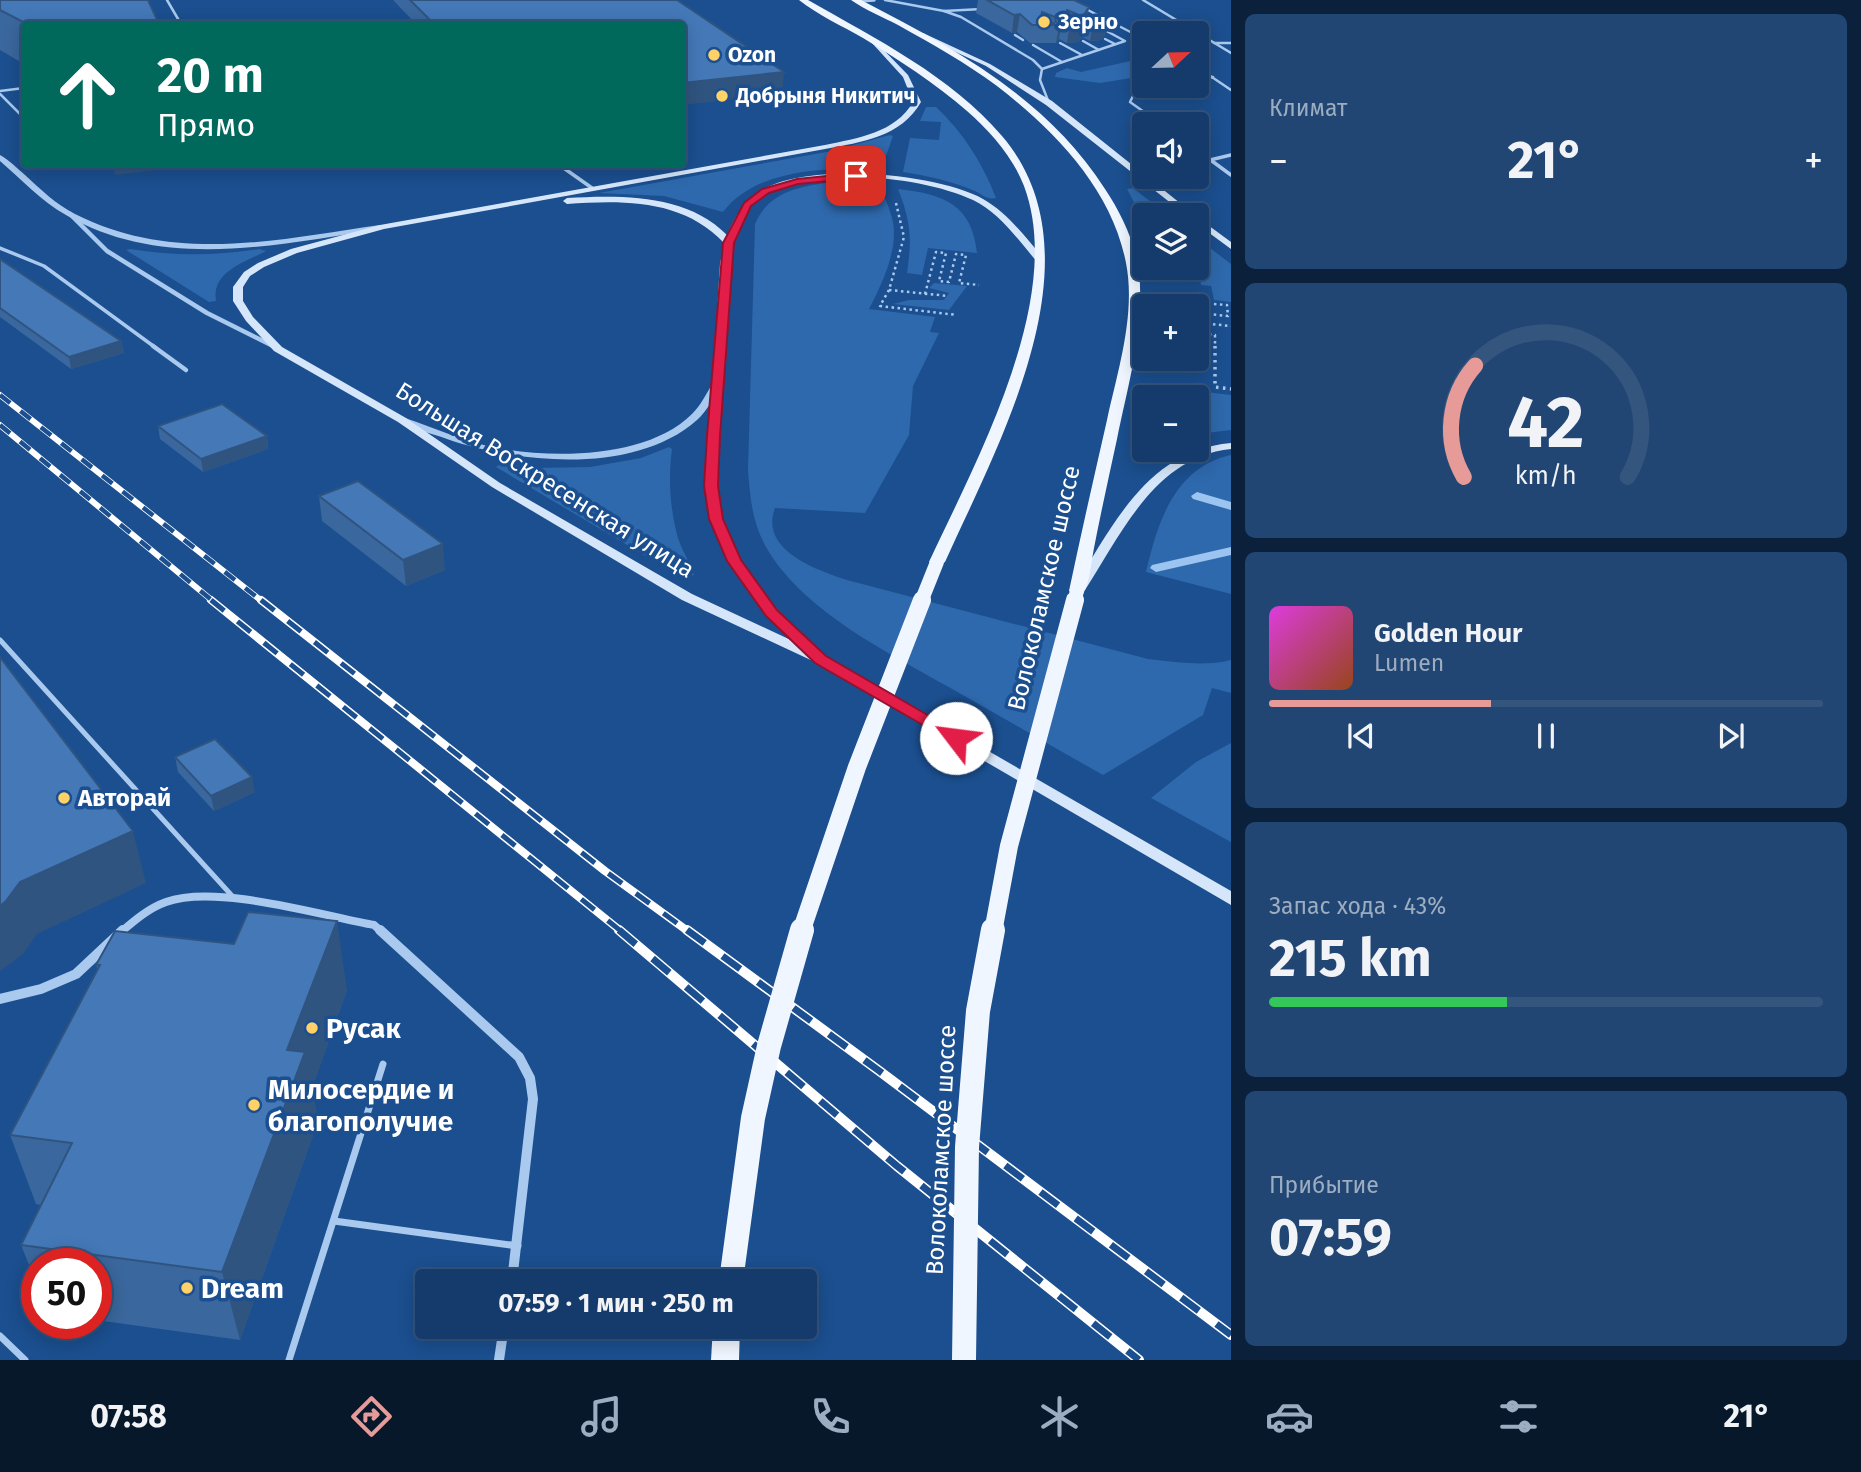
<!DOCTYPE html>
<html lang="ru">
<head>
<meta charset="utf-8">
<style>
	body { margin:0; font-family:"Fira Sans",sans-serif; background:#214673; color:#f1f3f6; height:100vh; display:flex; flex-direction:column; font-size:26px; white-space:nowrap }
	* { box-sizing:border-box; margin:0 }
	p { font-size:23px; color:#9dadc1 }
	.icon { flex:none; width:38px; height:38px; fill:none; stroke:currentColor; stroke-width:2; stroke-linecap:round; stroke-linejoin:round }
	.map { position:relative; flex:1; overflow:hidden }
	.drawer { display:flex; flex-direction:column; gap:14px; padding:14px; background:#0b203b; width:630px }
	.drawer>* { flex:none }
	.top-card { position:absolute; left:21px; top:21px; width:665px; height:147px; border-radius:7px; box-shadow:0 4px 18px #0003,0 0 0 2px #33557e; background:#00695c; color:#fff; overflow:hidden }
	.needle { width:46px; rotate:68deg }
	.controls { position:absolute; left:1132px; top:21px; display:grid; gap:14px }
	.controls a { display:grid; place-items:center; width:77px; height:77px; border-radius:7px; background:#143b6b; box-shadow:0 4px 18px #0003,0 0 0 2px #33557e; font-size:35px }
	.speed { position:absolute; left:21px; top:1248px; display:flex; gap:14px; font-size:35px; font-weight:700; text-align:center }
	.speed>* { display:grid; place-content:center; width:91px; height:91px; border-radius:50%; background:#143b6b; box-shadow:0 4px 18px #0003,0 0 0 2px #33557e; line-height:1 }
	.speed .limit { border:10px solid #d22; background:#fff; color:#111 }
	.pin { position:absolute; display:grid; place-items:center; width:60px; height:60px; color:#fff; margin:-30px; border-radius:14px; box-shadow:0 4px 10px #0006 }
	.me { position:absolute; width:77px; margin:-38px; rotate:300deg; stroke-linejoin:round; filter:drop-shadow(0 0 5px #0008) }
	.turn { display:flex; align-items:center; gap:24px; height:147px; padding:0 21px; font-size:32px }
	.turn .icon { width:91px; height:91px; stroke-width:2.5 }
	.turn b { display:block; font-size:49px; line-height:60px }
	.big { font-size:52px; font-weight:700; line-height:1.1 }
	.drawer .card { flex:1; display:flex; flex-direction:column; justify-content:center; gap:10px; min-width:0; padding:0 24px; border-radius:10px; background:#214673 }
	.drawer .dial { align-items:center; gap:0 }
	.dial svg { height:182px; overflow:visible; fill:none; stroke:#33557e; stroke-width:7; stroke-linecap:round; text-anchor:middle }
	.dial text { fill:#f1f3f6; stroke:none }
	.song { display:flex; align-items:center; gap:21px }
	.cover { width:84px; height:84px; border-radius:10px; background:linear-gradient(135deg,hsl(300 70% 55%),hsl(20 70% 35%)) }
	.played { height:7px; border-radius:4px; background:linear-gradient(90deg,#e69b98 40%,#33557e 40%) }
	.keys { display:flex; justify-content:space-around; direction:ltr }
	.heat { display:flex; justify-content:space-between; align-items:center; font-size:38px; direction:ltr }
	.charge { height:10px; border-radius:5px; background:linear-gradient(90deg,#34c759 43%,#33557e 0) }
	.trip { position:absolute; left:415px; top:1269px; width:402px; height:70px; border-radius:7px; background:#143b6b; box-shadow:0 4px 18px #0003,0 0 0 2px #33557e; font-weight:700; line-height:70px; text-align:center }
	.menu { display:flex; height:112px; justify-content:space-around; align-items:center; background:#08182b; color:#9dadc1 }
	.menu .icon { width:49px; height:49px }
	.menu .active { color:#e69b98 }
	.menu b { font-size:32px; color:#f1f3f6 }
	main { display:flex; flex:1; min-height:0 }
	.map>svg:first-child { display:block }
	.green { fill:#2e69ad }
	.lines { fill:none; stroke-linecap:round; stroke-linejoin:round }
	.stream { fill:#9cc4f0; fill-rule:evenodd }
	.path-far1 { stroke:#a9c9ee; stroke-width:2.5; stroke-dasharray:2.5 3.5; stroke-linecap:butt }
	.path { stroke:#a9c9ee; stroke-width:3.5; stroke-dasharray:2.5 4.5; stroke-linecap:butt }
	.service-far4 { stroke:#a9c9ee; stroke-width:2.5 }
	.service-far3 { stroke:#a9c9ee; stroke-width:3.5 }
	.service-far2 { stroke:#a9c9ee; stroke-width:4.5 }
	.service-far1 { stroke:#a9c9ee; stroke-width:5 }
	.service { stroke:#a9c9ee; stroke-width:7 }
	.minor-far3 { stroke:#a9c9ee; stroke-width:3.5 }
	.minor-far2 { stroke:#a9c9ee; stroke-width:4.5 }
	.minor-far1 { stroke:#a9c9ee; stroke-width:8 }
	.minor { stroke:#a9c9ee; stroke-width:10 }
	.tertiary { fill:#a9c9ee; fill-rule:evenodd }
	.secondary { fill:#d6e6fa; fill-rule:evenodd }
	.primary { fill:#f0f6ff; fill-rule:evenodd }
	.rail-far2-casing { stroke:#fff; stroke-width:6 }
	.rail-far1-casing { stroke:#fff; stroke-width:8 }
	.rail-casing { stroke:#fff; stroke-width:10 }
	.rail-far2 { stroke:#1b4f8f; stroke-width:4.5; stroke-dasharray:13; stroke-linecap:butt }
	.rail-far1 { stroke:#1b4f8f; stroke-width:5; stroke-dasharray:17; stroke-linecap:butt }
	.rail { stroke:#1b4f8f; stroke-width:7; stroke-dasharray:22; stroke-linecap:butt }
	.primary-bridge-far2 { stroke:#f0f6ff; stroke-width:14 }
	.primary-bridge-far1 { stroke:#f0f6ff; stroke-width:18 }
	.primary-bridge { stroke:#f0f6ff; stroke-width:24 }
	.wall { fill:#3a679d }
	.shaded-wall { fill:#305480 }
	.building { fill:#4478b7; stroke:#305480; stroke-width:2; fill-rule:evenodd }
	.route { fill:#e11d48; stroke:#92132f; stroke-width:2 }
	.poi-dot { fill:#ffd166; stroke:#1b4f8f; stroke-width:2.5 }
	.labels { text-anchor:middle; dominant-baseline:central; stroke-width:7; stroke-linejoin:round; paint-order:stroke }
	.far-poi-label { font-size:21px; font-weight:bold; fill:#fff; stroke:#1b4f8f; text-anchor:start }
	.street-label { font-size:24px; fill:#fff; stroke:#1b4f8f }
	.poi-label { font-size:24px; font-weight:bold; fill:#fff; stroke:#1b4f8f; text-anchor:start }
	.near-poi-label { font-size:28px; font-weight:bold; fill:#fff; stroke:#1b4f8f; text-anchor:start }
</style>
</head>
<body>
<main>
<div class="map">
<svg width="1231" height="1360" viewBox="0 0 1231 1360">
	<rect width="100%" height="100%" fill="#1b4f8f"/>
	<g class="green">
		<polygon points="1144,58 1144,76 1100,83 1055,77 1056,73 1067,68 1081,72"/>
		<path d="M 926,107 L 936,107 C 963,132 983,164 996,198 C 987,200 983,195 975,191 C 952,181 928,176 903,172 L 910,138 L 939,140 L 941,122 L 920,121 Z"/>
		<path d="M 890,135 L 893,136 L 881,170 C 830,167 758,167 723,212 L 664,196 L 599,193 L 832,151 Z"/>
		<path d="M 843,181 L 878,182 C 883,194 889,206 892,218 C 900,247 882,284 869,309 L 935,317 L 930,332 L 939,333 L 913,386 L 909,435 L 865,513 L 775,508 C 759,550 817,570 847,580 L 1148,659 C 1176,662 1204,667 1231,660 L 1231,693 L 1212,688 L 1203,715 L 1103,775 C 1053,747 1004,718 954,690 C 891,654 803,612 766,547 C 752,522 750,497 748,470 L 755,224 C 770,188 808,185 843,181 Z"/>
		<polygon points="1133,188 1168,215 1144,215 1144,221 1127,189"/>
		<path d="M 898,189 C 943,194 972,204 977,253 L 928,248 L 922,275 L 907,273 C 912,238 911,222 898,189 Z"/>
		<polygon points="1197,238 1231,264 1231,302 1214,300 1211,286 1201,285 1199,271 1179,268 1197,268"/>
		<path d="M 130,249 C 174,256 215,256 259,249 L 266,251 C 246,262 211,271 216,301 L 209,302 L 126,250 Z"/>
		<polygon points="934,283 967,286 949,310 893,304 909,300 944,300 949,293 929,288"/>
		<polygon points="1181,389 1231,395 1231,430 1197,434 1197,397 1179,397"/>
		<path d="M 669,447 L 672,449 C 668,479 670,509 678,538 C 682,551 690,562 694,575 L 681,577 L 496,467 L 502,463 L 535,468 L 590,467 L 641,458 Z"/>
		<path d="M 1231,455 L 1231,594 L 1146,572 C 1157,524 1174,467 1231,455 Z"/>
		<polygon points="1231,743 1231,842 1151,798 1196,762"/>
	</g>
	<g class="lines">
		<g class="stream">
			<polygon points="1197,492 1231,502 1231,510 1193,499 1191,496"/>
			<polygon points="1231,547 1231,555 1156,572 1150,568 1152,565"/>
		</g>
		<g class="path-far1">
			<polyline points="896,203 904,237 889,290 948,296"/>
			<polyline points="889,290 880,306 957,315"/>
			<polyline points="925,294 936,252 946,253 939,281 949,282 956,254 966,255 959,283 979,285"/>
			<polyline points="1190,302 1227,305 1228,316 1208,314 1209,323"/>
			<polyline points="1201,323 1231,326"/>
			<polyline points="1197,333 1215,335 1215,348"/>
		</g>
		<polyline class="path" points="1215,346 1215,387 1231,389"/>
		<g class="service-far4">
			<polyline points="167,0 181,24"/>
			<polyline points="885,0 944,11 961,17 1033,60 1042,69 1040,80 1049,103"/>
			<polyline points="1143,0 1231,53"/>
			<polyline points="1082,7 1144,39"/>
			<polyline points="944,11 982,9"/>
			<polyline points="1015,35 1023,40"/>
			<polyline points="1105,39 1115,44"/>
			<polyline points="1083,41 1099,50"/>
			<polyline points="1060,43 1082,55"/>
			<polyline points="1214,43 1231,43"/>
			<polyline points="1033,45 1062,62"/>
			<polyline points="1197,67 1231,90"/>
			<polyline points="1042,69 1125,41 1101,28"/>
			<polyline points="1197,80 1213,77"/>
			<polyline points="1159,86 1136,90 1130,102 1161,124"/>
			<polyline points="0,91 24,88"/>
			<polyline points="0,94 24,118"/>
			<polyline points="1197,150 1199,152"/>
		</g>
		<g class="service-far3">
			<polyline points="1197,150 1231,175"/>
			<polyline points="1210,160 1231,155"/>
			<polyline points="558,164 592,188"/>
			<polyline points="0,248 44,266 156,348"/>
		</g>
		<polyline class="service-far2" points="153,346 186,370"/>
		<polyline class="service-far1" points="0,640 234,898"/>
		<g class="service">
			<polyline points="334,1221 518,1246"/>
			<polyline points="0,1336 25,1360"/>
			<polyline points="289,1360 383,1064"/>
		</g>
		<polyline class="minor-far3" points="858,1 874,0"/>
		<polyline class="minor-far2" points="70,214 107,251 207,313 273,346"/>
		<path class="minor-far1" d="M 121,932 C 135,920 149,908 166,902 C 216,884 320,915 374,925 L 382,932"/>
		<g class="minor">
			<polyline points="380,930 519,1057 530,1078 533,1099 512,1281"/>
			<polyline points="0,999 41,989 76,974 123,930"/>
			<polyline points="499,1360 504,1326"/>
		</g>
		<g class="tertiary">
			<path d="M 0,155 C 9,160 17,168 25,175 C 40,189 57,205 75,214 C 174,264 276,240 380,225 L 384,227 L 380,229 C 277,245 162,271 66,215 C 41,201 21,179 0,161 Z"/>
			<path d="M 716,382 L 721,385 C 714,397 707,411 697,420 C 635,475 519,464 447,439 C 431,433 410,429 397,420 L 399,418 L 405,418 C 434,428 462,440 492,447 C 550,459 647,459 692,414 C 701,405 706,394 713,383 Z"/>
		</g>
		<g class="secondary">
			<polygon points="923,33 990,64 1052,101 1195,215 1186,215 1046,105 986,66 921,36"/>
			<path d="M 874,40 L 908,75 L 921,102 C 901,137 862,142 825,149 L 384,229 L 297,253 L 264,267 L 250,276 L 243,287 L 243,301 L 253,317 L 282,347 L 406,418 L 500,483 L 692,594 L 793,641 C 759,607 724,567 710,519 C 702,492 706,462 708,434 C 711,378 717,321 720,264 L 724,243 C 683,199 623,200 567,204 L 563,201 L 567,198 C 621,195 687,194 727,235 C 735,216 744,201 762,190 C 809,162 937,173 983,199 C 1008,213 1026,238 1044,259 L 1044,263 L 1038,263 C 1019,241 1000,213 973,200 C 920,175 797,162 752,205 C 737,219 731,245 730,264 L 717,471 C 717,549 762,597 816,648 L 817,652 L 1231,891 L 1231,905 L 815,662 L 682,600 L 492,487 L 398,422 L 274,351 L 246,321 L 233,301 L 233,287 L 244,272 L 258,263 L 291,249 L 380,225 L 825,145 C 858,138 895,133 913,102 L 903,77 L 872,43 Z"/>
			<polygon points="1197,217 1231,242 1231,249 1197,224"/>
			<path d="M 1231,443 L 1231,449 C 1155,457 1122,533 1085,590 L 1075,590 L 1074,587 C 1114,524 1148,450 1231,443 Z"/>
		</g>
		<g class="primary">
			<path d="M 799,0 L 808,0 C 876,39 951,76 1002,136 C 1104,256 999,442 945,562 L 937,567 L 929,562 C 976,461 1066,298 1024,186 C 1013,157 990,131 967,111 C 935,83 899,60 863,38 C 842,26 818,15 799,0 Z"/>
			<path d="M 851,0 L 861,0 C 954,48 1047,98 1105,189 C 1121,213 1135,242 1139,272 C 1145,328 1128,385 1117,439 C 1109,476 1101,512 1094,548 C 1091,563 1090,582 1083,594 L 1077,596 L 1069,591 C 1081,534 1094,477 1107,420 C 1118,370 1136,314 1126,263 C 1112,189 1054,130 997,86 C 966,63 932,44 898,25 C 883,17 865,10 851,0 Z"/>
			<polygon points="713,1326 740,1326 739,1360 711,1360"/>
		</g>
		<g class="rail-far2-casing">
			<g id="rail-far2">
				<polyline points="0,395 263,602"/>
				<polyline points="0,425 214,602"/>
			</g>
		</g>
		<g class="rail-far1-casing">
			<g id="rail-far1">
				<polyline points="211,600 622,932"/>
				<polyline points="261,600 605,871 689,932"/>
			</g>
		</g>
		<g class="rail-casing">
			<g id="rail">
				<polyline points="619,930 897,1166 1139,1360"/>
				<polyline points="687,930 878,1070 1231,1335"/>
			</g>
		</g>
		<use href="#rail-far2" class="rail-far2"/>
		<use href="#rail-far1" class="rail-far1"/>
		<use href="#rail" class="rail"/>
		<g class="primary-bridge-far2">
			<polyline points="921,602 937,562"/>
			<polyline points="1074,602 1077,591"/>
		</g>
		<g class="primary-bridge-far1">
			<polyline points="801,932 857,767 922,600"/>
			<polyline points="993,932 1009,846 1075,600"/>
		</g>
		<g class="primary-bridge">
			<polyline points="731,1281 753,1118 769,1046 802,930"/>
			<polyline points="964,1360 967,1147 978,1011 993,930"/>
		</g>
	</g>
	<g class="wall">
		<polygon points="0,0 159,24 24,24 24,64 0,50"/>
		<polygon points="393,0 677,0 782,94 682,24 416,24"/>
		<polygon points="978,0 1074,0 1088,14 1096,19 1100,19 1101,13 1108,17 1105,35 1101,40 1090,41 1082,37 1079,42 1067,43 1059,39 1056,43 1030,43 1017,32 1012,33 976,13"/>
		<polygon points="0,259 121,341 124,353 71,369 0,317"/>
		<polygon points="158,426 267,436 268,449 203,472 160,439"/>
		<polygon points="319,496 445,570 406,586 322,521"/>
		<polygon points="175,757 255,792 214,811 178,772"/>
		<polygon points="96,965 347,990 312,1088 318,1121 240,1340 96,1320 96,1264 37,1264 37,1285 21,1245 41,1205 36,1204 10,1135 98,970"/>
	</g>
	<g class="shaded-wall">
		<polygon points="1089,7 1087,20 1085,19 1082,37 1079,42 1067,43 1070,24 1084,21 1085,13"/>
		<polygon points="1020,14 1017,32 1012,33 1014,15"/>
		<polygon points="1108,17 1105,35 1101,40 1090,41 1093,22"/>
		<polygon points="1062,21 1059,39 1056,43 1059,25"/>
		<polygon points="784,72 782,94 682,105 682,83"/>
		<polygon points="113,164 206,164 115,175"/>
		<polygon points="121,341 124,353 71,369 69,357"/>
		<polygon points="267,436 268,449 203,472 201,459"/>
		<polygon points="443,544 445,570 406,586 403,560"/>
		<polygon points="252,777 255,792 214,811 211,796"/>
		<polygon points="133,831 146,883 37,934 23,954 0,971 0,906 20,882"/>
		<polygon points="337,921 347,990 312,1088 318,1121 240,1340 222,1272 287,1050"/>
	</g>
	<g class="building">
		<polygon points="0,0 148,0 159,24 27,24 0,10"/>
		<polygon points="410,0 677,0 784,72 682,83 682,24 434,24"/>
		<path d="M 987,0 L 1074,0 L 1089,7 L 1085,13 L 1096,19 L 1101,18 L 1101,13 L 1108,17 L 1104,22 L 1093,22 L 1085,19 L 1082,23 L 1070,24 L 1062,21 L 1059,25 L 1032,25 L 1020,14 L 1014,15 ZM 1067,10 L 1079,15 L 1079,21 L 1075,22 L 1065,16 ZM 1042,12 L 1055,17 L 1056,22 L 1052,24 L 1041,18 Z"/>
		<polygon points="0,259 121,341 69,357 0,308"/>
		<polygon points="222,404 267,436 201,459 158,426"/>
		<polygon points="358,481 443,544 403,560 319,496"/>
		<polygon points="0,657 133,831 20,882 6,901 0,906"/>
		<polygon points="215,739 252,777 211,796 175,757"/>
		<polygon points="248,912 337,921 287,1050 305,1052 222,1272 21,1245 72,1143 10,1135 100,965 96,965 115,931 234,944"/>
	</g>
	<polygon class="route" points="856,173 860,174 860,178 798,184 769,193 751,206 734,243 720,436 718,486 723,519 741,560 777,610 826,656 962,735 964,738 962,742 956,744 815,663 766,616 727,561 709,519 704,486 707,436 723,243 744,203 762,189 797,179"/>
	<g class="poi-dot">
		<circle cx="1044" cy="22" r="7"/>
		<circle cx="714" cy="55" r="7"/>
		<circle cx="722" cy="96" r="7"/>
		<circle cx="64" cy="798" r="7"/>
		<circle cx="312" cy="1028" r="7"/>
		<circle cx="254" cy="1105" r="7"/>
		<circle cx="187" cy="1288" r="7"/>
	</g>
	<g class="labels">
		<g class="far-poi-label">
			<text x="1058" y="22">Зерно</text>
			<text x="728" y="55">Ozon</text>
			<text x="736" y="96">Добрыня Никитич</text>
		</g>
		<g class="street-label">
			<text transform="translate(545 480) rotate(32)">Большая Воскресенская улица</text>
			<text transform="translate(1044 588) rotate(-77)">Волоколамское шоссе</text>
			<text transform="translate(941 1150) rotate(-87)">Волоколамское шоссе</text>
		</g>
		<g class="poi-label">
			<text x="78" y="798">Авторай</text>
		</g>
		<g class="near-poi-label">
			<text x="326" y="1028">Русак</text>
			<text x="268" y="1089">Милосердие и<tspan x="268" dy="32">благополучие</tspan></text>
			<text x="201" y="1288">Dream</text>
		</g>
	</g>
</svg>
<div class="controls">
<a><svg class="needle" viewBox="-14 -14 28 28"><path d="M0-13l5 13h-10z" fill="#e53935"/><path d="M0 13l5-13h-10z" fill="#9dadc1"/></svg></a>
<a><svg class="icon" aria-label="sound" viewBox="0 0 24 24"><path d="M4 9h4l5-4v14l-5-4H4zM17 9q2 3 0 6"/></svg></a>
<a><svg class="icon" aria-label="layers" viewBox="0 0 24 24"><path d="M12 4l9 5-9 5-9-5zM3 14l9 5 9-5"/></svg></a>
<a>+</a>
<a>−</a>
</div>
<div class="speed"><div class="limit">50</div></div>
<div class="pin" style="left:856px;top:176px;background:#d93025"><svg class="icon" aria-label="arrive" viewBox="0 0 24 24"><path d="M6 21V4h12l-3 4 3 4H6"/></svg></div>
<svg class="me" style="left:956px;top:738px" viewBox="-20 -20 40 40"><circle r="19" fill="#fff"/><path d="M0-13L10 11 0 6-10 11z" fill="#e11d48"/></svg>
<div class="trip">07:59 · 1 мин · 250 m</div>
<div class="top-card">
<div class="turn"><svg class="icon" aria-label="ahead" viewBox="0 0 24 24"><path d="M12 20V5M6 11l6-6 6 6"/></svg><div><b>20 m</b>Прямо</div></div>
</div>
</div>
<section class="drawer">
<div class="card"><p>Климат</p>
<div class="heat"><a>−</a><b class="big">21°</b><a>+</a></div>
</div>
<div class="card dial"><svg viewBox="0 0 100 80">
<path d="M14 69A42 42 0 1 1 86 69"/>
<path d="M14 69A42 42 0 0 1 19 20" stroke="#e69b98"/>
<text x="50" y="56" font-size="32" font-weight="700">42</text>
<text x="50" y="72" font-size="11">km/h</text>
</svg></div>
<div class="card">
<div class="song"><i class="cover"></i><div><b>Golden Hour</b><p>Lumen</p></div></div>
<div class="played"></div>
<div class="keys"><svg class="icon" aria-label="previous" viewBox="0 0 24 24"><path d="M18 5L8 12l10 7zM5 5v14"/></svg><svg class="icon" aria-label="pause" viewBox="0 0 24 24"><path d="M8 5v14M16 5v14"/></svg><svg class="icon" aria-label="next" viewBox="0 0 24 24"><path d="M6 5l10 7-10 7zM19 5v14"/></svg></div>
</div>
<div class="card"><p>Запас хода · 43%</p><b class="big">215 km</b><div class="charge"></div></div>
<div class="card"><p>Прибытие</p><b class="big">07:59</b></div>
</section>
</main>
<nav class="menu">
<b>07:58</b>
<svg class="icon active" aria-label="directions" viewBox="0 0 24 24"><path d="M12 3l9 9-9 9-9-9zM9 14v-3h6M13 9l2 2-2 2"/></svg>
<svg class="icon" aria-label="music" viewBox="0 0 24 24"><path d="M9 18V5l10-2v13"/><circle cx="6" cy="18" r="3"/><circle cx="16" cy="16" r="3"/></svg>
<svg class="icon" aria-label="phone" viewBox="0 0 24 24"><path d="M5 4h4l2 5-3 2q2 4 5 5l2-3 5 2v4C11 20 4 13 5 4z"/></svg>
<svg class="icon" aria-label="climate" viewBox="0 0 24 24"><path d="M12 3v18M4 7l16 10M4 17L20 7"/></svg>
<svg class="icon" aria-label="car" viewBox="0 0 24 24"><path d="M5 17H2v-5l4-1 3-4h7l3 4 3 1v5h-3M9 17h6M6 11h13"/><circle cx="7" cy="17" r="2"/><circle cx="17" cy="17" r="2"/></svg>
<svg class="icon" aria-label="filters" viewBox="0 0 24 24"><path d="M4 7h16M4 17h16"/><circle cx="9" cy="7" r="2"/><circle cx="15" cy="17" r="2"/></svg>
<b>21°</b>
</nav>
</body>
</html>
